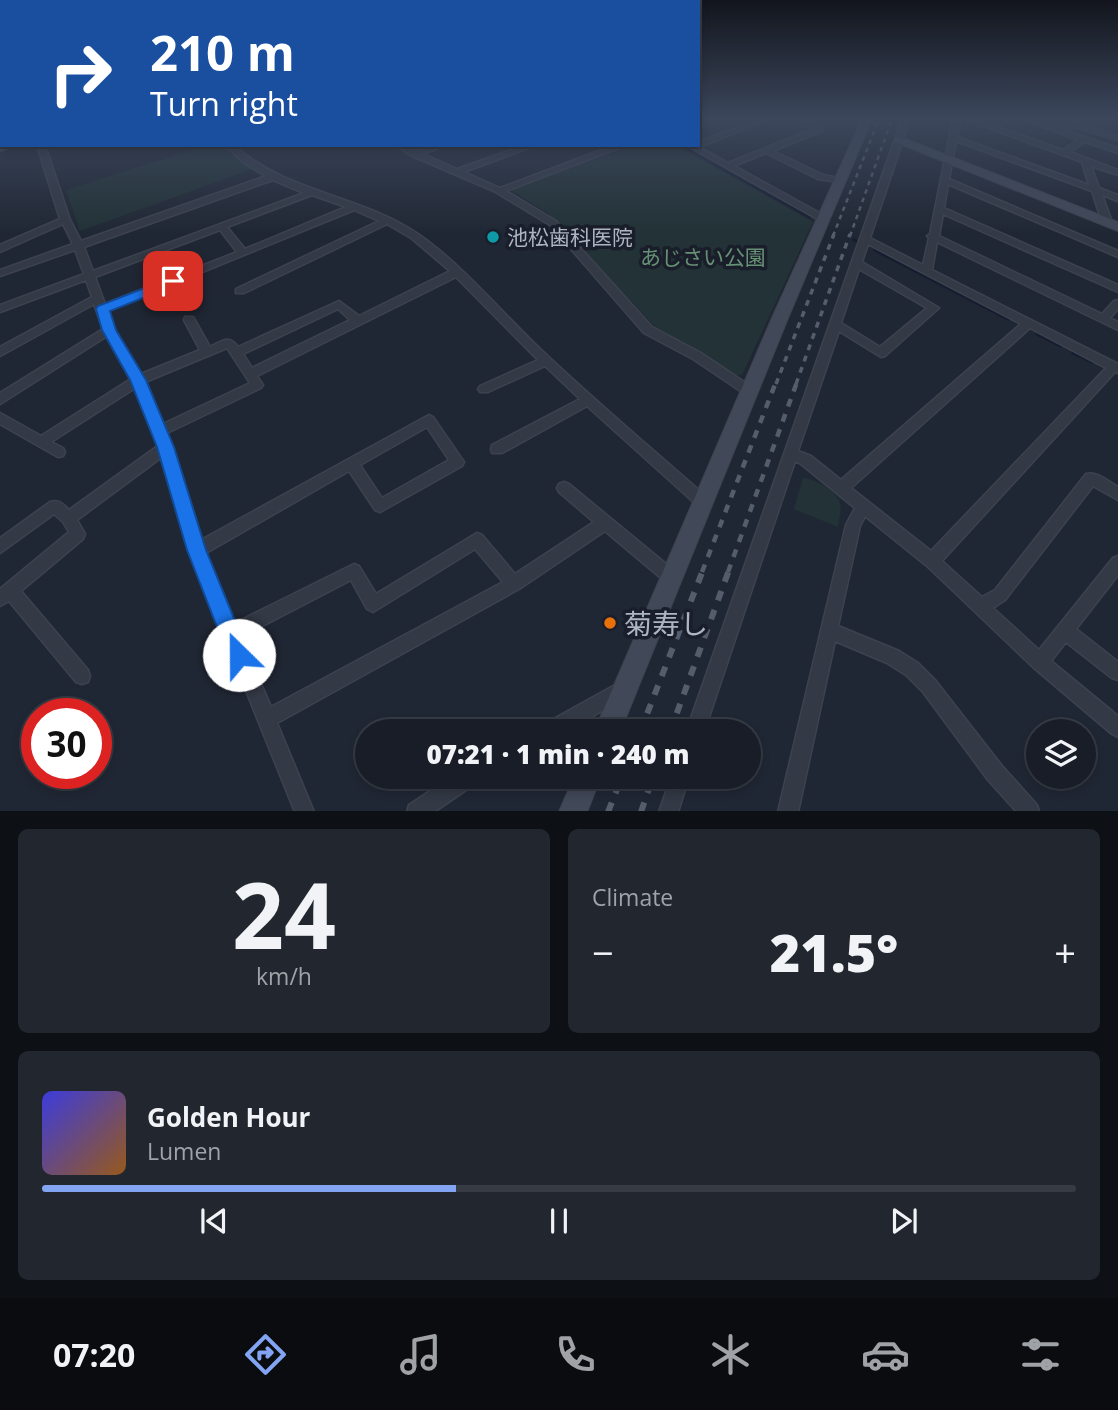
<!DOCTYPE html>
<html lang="en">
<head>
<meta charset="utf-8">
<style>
	body { margin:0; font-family:"Open Sans","Noto Sans JP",sans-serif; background:#21262f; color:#f1f3f6; height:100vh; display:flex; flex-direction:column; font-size:26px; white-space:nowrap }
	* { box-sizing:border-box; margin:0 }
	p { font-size:23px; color:#9fa2a7 }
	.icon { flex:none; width:38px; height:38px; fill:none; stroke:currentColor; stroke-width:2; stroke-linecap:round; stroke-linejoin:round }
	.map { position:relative; height:811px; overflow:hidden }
	.side { display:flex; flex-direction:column; gap:18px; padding:18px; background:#0d1015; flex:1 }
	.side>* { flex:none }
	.hud { position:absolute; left:0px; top:0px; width:700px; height:147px; box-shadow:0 4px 10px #0003,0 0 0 2px #363b44; background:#1a4fa0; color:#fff; overflow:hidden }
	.buttons { position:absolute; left:1026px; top:719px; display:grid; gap:14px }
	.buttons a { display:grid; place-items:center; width:70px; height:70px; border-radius:50%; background:#181d27; box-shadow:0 4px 10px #0003,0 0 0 2px #363b44; font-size:35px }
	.speed { position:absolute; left:21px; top:698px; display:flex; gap:14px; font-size:35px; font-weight:700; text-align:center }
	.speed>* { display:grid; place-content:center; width:91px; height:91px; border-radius:50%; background:#181d27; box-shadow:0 4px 10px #0003,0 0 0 2px #363b44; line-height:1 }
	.speed .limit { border:10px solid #d22; background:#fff; color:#111 }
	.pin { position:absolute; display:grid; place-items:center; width:60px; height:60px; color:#fff; margin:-30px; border-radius:14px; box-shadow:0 4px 10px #0006 }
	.me { position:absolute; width:77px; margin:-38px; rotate:337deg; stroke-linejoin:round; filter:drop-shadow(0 0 5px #0008) }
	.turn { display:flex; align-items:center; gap:24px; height:147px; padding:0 35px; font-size:32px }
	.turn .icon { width:91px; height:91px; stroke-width:2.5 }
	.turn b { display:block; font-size:49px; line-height:60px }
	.big { font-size:52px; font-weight:800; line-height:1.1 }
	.side .card { flex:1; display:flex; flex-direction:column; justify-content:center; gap:10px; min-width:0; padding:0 24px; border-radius:10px; background:#21262f }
	.side .dial { align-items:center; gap:0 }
	.dial b { font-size:91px; line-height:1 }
	.song { display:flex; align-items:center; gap:21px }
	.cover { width:84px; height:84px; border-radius:10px; background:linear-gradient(135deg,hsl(240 70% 55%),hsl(30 70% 35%)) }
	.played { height:7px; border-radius:4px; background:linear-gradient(90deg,#82a4f2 40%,#363b44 40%) }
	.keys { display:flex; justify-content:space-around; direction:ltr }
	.heat { display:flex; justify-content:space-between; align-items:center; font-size:38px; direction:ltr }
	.side .tiles { flex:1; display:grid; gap:18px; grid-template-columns:1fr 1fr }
	.card:last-child { grid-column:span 2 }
	.trip { position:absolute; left:355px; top:719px; width:406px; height:70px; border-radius:35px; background:#181d27; box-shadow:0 4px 10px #0003,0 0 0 2px #363b44; font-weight:800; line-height:70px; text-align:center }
	.tabs { display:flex; height:112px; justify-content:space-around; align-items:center; background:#0a0c10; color:#9fa2a7 }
	.tabs .icon { width:49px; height:49px }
	.tabs .active { color:#82a4f2 }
	.tabs b { font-size:32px; color:#f1f3f6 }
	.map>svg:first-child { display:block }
	.green { fill:#223236 }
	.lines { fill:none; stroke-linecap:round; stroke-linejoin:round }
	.stream-far1 { stroke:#151e31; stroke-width:2.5 }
	.stream { stroke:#151e31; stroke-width:3.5 }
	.street-casing { stroke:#3d424f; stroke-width:3 }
	.secondary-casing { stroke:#3d424f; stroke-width:2 }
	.street { fill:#333945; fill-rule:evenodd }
	.secondary { fill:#414858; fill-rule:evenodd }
	.rail-far3 { stroke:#555d6c; stroke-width:2.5; stroke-dasharray:4.5 4.5; stroke-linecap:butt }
	.rail-far2 { stroke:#555d6c; stroke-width:3.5; stroke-dasharray:6 6; stroke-linecap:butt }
	.rail-far1 { stroke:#555d6c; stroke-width:4.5; stroke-dasharray:8 8; stroke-linecap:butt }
	.rail { stroke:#555d6c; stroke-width:6; stroke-dasharray:10 10; stroke-linecap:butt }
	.route { fill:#1a73e8; stroke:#114b97; stroke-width:2 }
	.culture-dot { fill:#0f9aa8; stroke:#191e2a; stroke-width:2.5 }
	.food-dot { fill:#e8710a; stroke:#191e2a; stroke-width:2.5 }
	.labels { text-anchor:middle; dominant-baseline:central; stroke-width:7; stroke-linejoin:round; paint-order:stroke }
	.far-poi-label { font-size:21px; fill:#adb4c2; stroke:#191e2a; text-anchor:start }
	.far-park-label { font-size:21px; fill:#669174; stroke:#191e2a }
	.near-poi-label { font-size:28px; fill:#adb4c2; stroke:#191e2a; text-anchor:start }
</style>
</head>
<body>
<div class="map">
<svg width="1118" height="812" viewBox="0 0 1118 812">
	<rect width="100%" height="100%" fill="#202734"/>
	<g class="green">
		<polygon points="208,145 227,145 231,154 258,167 80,231 66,190"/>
		<polygon points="635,145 675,145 813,222 742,375 734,375 702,352 655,327 549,214 511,190"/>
		<path d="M 803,478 C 813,478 837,491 840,503 C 842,509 839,520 838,527 L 794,509 Z"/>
	</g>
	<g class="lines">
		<polyline class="stream-far1" points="680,145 809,217"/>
		<g class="stream">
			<polyline points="854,240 858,242"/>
			<polyline points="875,250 1008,319"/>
			<polyline points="1037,334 1061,346"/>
			<polyline points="1073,353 1092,362"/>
		</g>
		<g class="street-casing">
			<g id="street">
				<polygon points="760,119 770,119 699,147 728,163 813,129 797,119 806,119 822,127 822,131 773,151 823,175 844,179 844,183 818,179 766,153 734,166 827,217 827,221 821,221 686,145 698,145 698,142"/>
				<path d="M 902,119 L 910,119 L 870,238 L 923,265 L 929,238 L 927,236 L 930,234 L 953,119 L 961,119 L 957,137 L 1089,185 L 1082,162 L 964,119 L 975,119 L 1063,150 L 1078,140 L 1023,119 L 1034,119 L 1061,129 L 1074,122 L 1118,136 L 1118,140 L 1075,127 L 1068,131 L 1118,148 L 1118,153 L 1085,142 L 1070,152 L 1118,170 L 1118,175 L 1091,166 L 1099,188 L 1118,195 L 1118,201 L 1102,195 L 1112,222 L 1110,224 L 1107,225 L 1102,222 L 1092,191 L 956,141 L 949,179 L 1118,251 L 1118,257 L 948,184 L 944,208 L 1118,285 L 1118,292 L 943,214 L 939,236 L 1102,314 L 1114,301 L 1118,300 L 1118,309 L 1110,318 L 1118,322 L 1118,330 L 937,242 L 932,270 L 1118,364 L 1118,373 L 1115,372 L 942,561 L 982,597 L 995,590 L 1086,474 C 1097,471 1109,482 1118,487 L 1118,500 L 1093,486 L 1005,600 L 993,608 L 1039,650 L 1113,558 L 1118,556 L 1118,575 L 1076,629 L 1118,662 L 1118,680 L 1112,678 L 1066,642 L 1051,661 L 1118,716 L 1118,737 L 1112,734 L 1034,668 L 927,566 L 865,516 L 860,526 L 838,626 L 899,651 L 918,663 L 935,680 L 1002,766 L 1037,805 L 1039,812 L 1017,812 L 988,780 L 923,692 L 906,675 L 887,663 L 835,641 L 798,812 L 778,812 L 846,525 L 855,508 L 801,464 L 795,461 L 704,732 L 686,732 ZM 868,244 L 1021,324 L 841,480 L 811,456 L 798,451 L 839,331 L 881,357 L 885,356 L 939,308 L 862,262 ZM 859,269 L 927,308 L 880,347 L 841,323 ZM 1030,328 L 1106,368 L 931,551 L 851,488 Z"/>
				<polygon points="0,124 2,124 0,129"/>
				<path d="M 37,145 L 45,145 L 70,220 L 81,241 L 266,176 L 244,163 L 225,145 L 234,145 C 286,193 359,194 418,234 C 461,264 496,306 534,343 C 590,397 650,447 709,499 L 711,503 L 709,507 L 704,509 L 699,507 L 587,406 L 502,453 L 492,453 L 491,449 L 492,445 L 580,399 L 545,366 L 488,392 L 480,392 L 478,389 L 480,386 L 538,360 L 456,277 L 257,376 L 263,385 L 261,388 L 167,433 L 201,540 L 429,415 L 433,417 L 464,462 L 462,466 L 380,512 L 375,510 L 349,471 L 206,553 L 235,623 L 354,564 L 359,566 L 376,594 L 477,533 L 482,535 L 515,574 L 594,522 L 559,492 L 557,488 L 559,484 L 564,482 L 569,484 L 677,573 L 680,578 L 677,583 L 672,585 L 667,583 L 605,531 L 519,589 L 277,723 L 314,812 L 295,812 L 226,641 L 223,640 L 221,634 L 222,631 L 190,550 L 162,457 L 77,520 L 85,534 L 83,539 L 21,591 L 88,670 L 90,676 L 88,682 L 82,684 L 76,682 L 9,601 L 0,606 L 0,589 L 69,532 L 63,522 L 54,514 L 0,553 L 0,538 L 50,502 C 59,499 63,504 69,510 L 159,445 L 135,388 L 51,442 L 63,448 L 65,452 L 63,456 L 58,457 L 0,424 L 0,413 L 41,436 L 131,379 L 107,336 L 0,404 L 0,393 L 103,329 L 94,304 L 0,356 L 0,347 L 92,297 L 86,280 L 0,312 L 0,305 L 84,274 L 75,250 L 0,276 L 0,270 L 73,244 L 63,224 L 0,252 L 0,245 L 60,219 ZM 273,180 L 304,193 L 93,271 L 84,247 ZM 312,195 L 346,207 L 245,249 L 227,227 ZM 354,210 L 379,221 L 236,289 L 236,293 L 244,293 L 387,224 L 411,238 L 450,271 L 359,316 L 339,301 L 238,347 C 229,334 222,341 210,347 L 193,317 L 185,317 L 184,320 L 200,350 L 141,374 L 114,330 L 107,311 ZM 220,230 L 237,252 L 105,304 L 95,277 ZM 338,309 L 350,320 L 252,368 L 243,354 ZM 227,348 L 250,383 L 163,424 L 145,382 ZM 427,427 L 449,460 L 382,498 L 360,465 ZM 475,549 L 503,582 L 271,707 L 241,637 L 351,580 L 367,609 L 373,612 Z"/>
				<polygon points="395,145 406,145 417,151 433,145 445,145 423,154 457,169 525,145 537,145 464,172 500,188 615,145 627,145 506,191 556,221 652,327 701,353 753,388 755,391 753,394 745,394 693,359 644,333 550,225 494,191 412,156"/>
				<polygon points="624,680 630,683 633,689 630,695 565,732 538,732 541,726"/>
				<polygon points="451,777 477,777 475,784 434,812 407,812 409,805"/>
				<polygon points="671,777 689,777 678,812 659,812"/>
			</g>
		</g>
		<g class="secondary-casing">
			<g id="secondary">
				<polygon points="862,119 872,119 788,318 620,732 594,732 772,318"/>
				<polygon points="895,138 903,138 1118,222 1118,231 895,142"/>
				<polygon points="0,145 18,145 0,151"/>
				<polygon points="574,777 601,777 587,812 559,812"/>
			</g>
		</g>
		<use href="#street" class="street"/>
		<use href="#secondary" class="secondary"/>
		<g class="rail-far3">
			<polyline points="833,236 879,119"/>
			<polyline points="850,236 892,119"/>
		</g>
		<g class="rail-far2">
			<polyline points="776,384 834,234"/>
			<polyline points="796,384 850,234"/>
		</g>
		<g class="rail-far1">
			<polyline points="702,572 776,382"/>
			<polyline points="728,572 797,382"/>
		</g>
		<g class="rail">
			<polyline points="640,732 703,570"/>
			<polyline points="670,732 729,570"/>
			<polyline points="608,812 622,777"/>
			<polyline points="641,812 653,777"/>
		</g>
	</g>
	<linearGradient id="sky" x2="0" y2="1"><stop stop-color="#12151d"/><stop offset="0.51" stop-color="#3c475c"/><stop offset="1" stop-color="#3c475c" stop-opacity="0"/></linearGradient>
	<rect width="1118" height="233" fill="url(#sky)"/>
	<polygon class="route" points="173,277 178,278 178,284 110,311 116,330 146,380 174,447 206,550 249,655 246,663 239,666 231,663 228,655 187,550 157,447 130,380 102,330 96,309 98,306"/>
	<circle class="culture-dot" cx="493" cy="237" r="7"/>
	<circle class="food-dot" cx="610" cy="623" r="7"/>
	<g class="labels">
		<g class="far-poi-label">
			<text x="507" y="237">池松歯科医院</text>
		</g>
		<g class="far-park-label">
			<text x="703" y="257">あじさい公園</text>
		</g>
		<g class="near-poi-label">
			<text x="624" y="623">菊寿し</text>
		</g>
	</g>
</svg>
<div class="buttons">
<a><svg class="icon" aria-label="layers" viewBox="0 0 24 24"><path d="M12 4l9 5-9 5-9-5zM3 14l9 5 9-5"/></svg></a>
</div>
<div class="speed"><div class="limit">30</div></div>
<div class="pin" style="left:173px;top:281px;background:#d93025"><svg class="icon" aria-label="arrive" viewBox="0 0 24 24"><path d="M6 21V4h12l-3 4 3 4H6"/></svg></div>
<svg class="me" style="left:239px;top:655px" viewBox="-20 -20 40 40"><circle r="19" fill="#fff"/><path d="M0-13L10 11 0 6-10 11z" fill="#1a73e8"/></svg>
<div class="trip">07:21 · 1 min · 240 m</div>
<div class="hud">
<div class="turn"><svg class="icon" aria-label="right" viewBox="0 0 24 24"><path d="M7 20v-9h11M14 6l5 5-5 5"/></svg><div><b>210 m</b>Turn right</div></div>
</div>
</div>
<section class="side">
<div class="tiles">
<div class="card dial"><b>24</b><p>km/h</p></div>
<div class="card"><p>Climate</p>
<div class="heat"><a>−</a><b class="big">21.5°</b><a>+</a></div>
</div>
<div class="card">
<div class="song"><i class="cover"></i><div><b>Golden Hour</b><p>Lumen</p></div></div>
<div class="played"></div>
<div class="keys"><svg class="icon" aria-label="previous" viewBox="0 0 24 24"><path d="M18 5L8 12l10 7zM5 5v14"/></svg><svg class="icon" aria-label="pause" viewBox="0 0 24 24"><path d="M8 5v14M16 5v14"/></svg><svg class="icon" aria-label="next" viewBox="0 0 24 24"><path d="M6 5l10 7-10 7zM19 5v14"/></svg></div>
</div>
</div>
</section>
<nav class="tabs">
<b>07:20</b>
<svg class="icon active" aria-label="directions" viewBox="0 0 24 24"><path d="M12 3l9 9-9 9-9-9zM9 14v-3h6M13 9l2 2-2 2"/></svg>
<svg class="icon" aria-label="music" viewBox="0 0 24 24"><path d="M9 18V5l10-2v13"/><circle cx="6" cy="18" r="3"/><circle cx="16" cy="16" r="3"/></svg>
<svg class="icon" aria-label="phone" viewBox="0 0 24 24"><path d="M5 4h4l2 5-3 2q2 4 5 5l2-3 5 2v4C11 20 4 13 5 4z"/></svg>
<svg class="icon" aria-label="climate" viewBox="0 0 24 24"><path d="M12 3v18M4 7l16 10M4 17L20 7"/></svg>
<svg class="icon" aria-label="car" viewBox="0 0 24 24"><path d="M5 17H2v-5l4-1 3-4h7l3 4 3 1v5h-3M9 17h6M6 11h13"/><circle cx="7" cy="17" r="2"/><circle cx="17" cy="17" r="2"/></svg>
<svg class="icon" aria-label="filters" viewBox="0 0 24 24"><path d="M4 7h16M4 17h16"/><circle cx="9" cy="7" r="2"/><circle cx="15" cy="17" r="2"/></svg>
</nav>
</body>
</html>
